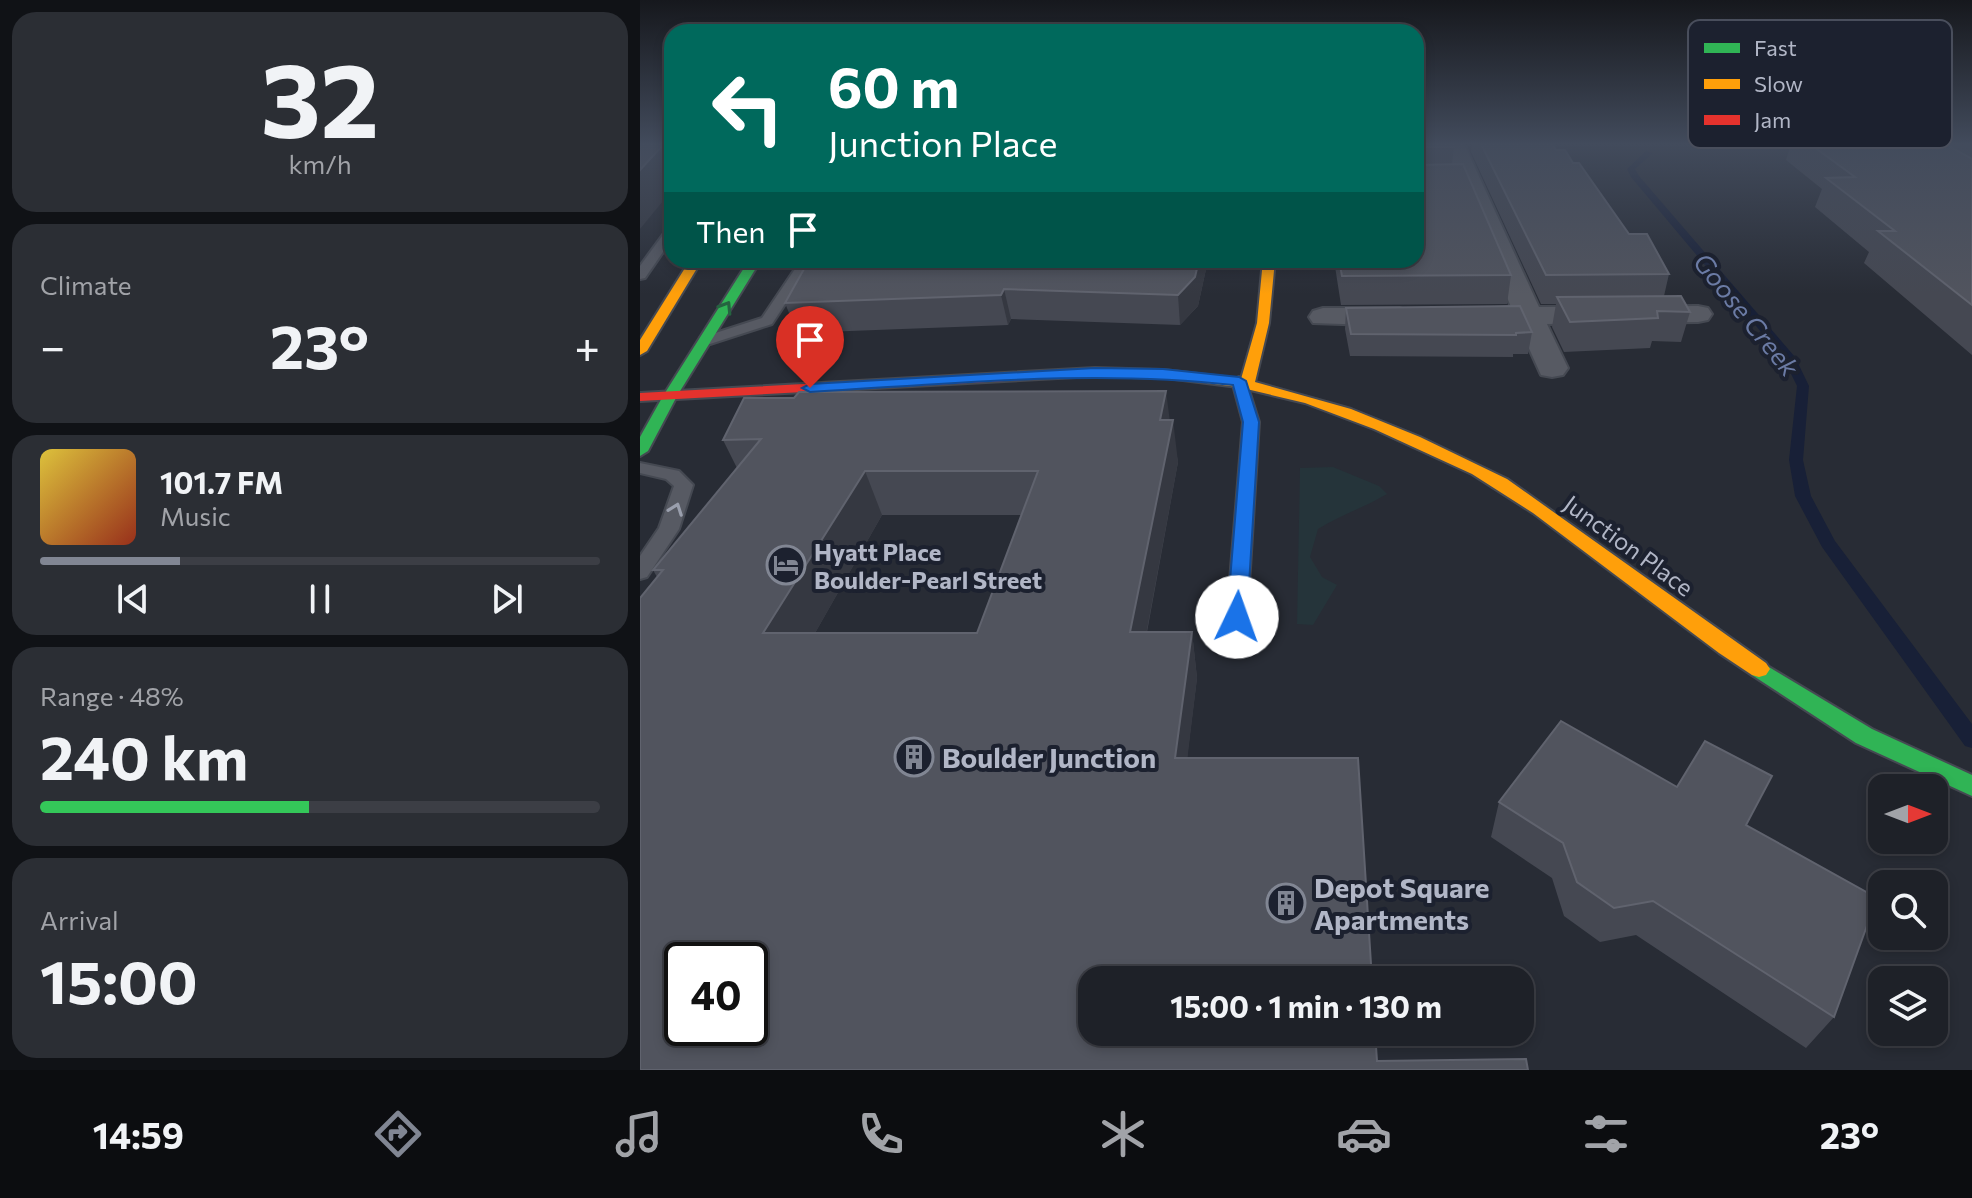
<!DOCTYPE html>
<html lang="en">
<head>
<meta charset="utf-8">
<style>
	body { margin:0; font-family:Commissioner,sans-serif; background:#2b2e34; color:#f1f3f6; height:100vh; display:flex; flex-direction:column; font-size:30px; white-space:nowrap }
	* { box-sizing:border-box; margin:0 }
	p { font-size:26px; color:#a1a3a8 }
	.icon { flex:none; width:44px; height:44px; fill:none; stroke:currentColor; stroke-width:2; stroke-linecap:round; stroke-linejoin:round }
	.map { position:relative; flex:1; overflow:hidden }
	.details { display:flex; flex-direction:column; gap:12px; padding:12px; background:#101216; width:640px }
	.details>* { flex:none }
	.hud { position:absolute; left:24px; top:24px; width:760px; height:244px; border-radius:24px; box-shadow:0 4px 12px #0003,0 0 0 2px #3c3e45; background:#00695c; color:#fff; overflow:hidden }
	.needle { width:52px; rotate:90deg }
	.fabs { position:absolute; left:1228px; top:774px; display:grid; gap:16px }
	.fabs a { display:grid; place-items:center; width:80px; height:80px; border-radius:16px; background:#1e2128; box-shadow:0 4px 12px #0003,0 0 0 2px #3c3e45; font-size:40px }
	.speed { position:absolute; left:24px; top:942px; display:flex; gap:16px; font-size:40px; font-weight:700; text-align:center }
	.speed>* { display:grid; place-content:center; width:104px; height:104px; border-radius:50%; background:#1e2128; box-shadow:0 4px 12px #0003,0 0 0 2px #3c3e45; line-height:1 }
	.speed .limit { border:4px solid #111; border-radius:12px; background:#fff; color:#111 }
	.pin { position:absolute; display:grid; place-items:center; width:68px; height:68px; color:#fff; margin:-82px -34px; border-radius:50% 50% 50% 0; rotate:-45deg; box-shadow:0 0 8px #0007 }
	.pin .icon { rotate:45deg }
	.me { position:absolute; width:88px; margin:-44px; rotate:3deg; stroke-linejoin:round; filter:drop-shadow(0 0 6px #0008) }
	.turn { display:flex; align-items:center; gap:28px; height:168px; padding:0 32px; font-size:36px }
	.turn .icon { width:104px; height:104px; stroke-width:2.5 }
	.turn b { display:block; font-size:56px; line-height:68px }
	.then { display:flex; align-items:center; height:76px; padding:0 32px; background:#0003; gap:16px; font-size:30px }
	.big { font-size:60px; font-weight:700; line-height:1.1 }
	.details .widget { flex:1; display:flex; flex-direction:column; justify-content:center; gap:12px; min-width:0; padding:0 28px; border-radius:24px; background:#2b2e34 }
	.details .dial { align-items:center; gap:0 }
	.dial b { font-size:104px; line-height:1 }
	.song { display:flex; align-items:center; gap:24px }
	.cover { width:96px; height:96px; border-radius:12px; background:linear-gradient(135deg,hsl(50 70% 55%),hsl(10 70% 35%)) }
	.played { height:8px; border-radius:4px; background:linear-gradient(90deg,#818693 25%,#3c3e45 25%) }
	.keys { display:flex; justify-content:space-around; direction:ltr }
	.heat { display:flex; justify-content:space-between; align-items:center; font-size:44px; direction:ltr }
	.charge { height:12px; border-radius:6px; background:linear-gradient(90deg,#34c759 48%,#3c3e45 0) }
	.trip { position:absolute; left:438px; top:966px; width:456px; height:80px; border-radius:24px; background:#1e2128; box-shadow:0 4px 12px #0003,0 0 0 2px #3c3e45; font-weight:700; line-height:80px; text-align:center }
	.menu { display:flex; height:128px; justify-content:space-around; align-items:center; background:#0c0d10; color:#a1a3a8 }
	.menu .icon { width:56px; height:56px }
	.menu .active { color:#818693 }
	.menu b { font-size:36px; color:#f1f3f6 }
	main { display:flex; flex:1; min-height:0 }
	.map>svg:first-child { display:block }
	.green { fill:#25343a }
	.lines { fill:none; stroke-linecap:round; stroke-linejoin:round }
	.stream { fill:#182037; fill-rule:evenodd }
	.lane-casing { stroke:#454952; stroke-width:4 }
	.street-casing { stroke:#454952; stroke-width:4 }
	.fast-casing { stroke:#454952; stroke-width:4 }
	.slow-casing { stroke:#454952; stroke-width:4 }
	.jam-casing { stroke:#454952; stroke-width:4 }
	.lane { fill:#575a63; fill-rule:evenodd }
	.street { fill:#575a63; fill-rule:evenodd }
	.fast { fill:#30b455; fill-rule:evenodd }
	.slow { fill:#ff9f0a; fill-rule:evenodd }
	.jam { fill:#e5322d; fill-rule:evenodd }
	.wall { fill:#454852; fill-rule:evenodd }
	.shaded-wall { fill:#353841 }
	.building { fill:#51545e; stroke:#60636e; stroke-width:2; fill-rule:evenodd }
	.oneway { stroke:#256340 }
	.oneway2 { stroke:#9a9fad }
	.route { fill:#1a73e8; stroke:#114b97; stroke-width:2 }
	.labels { text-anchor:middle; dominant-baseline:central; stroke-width:8; stroke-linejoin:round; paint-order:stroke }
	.street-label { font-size:24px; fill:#b1b6c6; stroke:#1c212f }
	.poi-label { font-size:24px; font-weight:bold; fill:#b1b6c6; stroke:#1c212f; text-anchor:start }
	.water-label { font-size:26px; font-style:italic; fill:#6b7ba5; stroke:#1c212f }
	.near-poi-label { font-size:28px; font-weight:bold; fill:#b1b6c6; stroke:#1c212f; text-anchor:start }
	.key { fill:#1c212f; stroke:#494e5c; stroke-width:2 }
	.key-label { font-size:22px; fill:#b1b6c6 }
</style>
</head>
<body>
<main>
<section class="details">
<div class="widget dial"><b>32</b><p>km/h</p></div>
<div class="widget"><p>Climate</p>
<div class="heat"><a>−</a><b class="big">23°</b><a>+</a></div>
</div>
<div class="widget">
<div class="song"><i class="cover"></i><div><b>101.7 FM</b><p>Music</p></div></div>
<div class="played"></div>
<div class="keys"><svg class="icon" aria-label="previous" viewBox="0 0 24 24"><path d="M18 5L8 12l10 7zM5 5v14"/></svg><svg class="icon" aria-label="pause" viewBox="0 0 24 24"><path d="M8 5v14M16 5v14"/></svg><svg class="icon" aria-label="next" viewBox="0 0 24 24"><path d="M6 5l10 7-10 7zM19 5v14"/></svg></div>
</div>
<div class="widget"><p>Range · 48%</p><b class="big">240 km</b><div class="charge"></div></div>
<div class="widget"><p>Arrival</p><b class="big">15:00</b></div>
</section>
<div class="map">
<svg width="1332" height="1070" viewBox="0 0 1332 1070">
	<rect width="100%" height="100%" fill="#282c35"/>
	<path class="green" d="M 693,467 L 739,486 L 747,494 C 725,507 701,515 678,529 L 670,557 L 682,577 L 697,585 L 673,625 L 657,624 L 660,468 Z"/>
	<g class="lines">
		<polygon class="stream" points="1006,151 1013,153 995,169 999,176 1155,357 1169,386 1163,460 1171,496 1195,541 1332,724 1332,748 1325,746 1182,547 1155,496 1149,460 1157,386 1143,358 991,177 987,169"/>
		<g class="lane-casing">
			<g id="lane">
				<polygon points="32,227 32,239 5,278 0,279 0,266 28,228"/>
				<polygon points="161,260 174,260 132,324 70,344 60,344 60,338 122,318"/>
				<polygon points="0,463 39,471 53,485 39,529 7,577 0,579 0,556 19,528 34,486 26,479 0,473"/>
			</g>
		</g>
		<g class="street-casing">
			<g id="street">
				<polygon points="809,144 823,144 826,148 899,307 1058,306 1068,308 1072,314 1068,320 1058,322 907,324 928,368 923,375 912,377 901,375 878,324 821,322 817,316 821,310 871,307 806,148"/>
				<polygon points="683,308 759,308 769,311 773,317 769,323 759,326 673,323 669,317 673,311"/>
			</g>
		</g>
		<g class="fast-casing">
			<g id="fast">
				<polygon points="109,260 121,260 37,396 8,451 0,456 0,437 23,396"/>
				<polygon points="1119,661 1232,729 1332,775 1332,796 1216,743 1112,675 1108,669 1112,663"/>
			</g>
		</g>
		<g class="slow-casing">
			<g id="slow">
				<polygon points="50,260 62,260 7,351 0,355 0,340"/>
				<polygon points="623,260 635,260 629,323 615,382 711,409 780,437 867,479 1126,663 1130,669 1126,675 1119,677 1112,675 1079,653 893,513 832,474 734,429 665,403 598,387 519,377 519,371 524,370 601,379 617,323"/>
			</g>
		</g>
		<g class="jam-casing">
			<g id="jam">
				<polygon points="455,368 524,370 531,374 524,378 455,376 0,401 0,393"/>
				<polygon points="599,377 606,381 619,422 607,617 604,622 590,622 587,617 603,422 592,381"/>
			</g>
		</g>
		<use href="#lane" class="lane"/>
		<use href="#street" class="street"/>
		<use href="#fast" class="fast"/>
		<use href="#slow" class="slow"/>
		<use href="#jam" class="jam"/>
	</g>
	<g class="wall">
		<polygon points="776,144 814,147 812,164 871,275 867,304 701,305 694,260 776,260"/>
		<polygon points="832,144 912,144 916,150 933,163 989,234 1029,274 1024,296 1050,312 1041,342 1012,341 1010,348 924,352 912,327 916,304 901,304 831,152"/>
		<polygon points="1151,144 1332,144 1332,355 1224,263 1229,252 1175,207 1182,189 1146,160"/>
		<polygon points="169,260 568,260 558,306 540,325 371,319 368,325 157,333 145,303"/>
		<polygon points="706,308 892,332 888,354 873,354 873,357 710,356 705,329"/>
		<path d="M 530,420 L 538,462 L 507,632 L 552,632 L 557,678 L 547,758 L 0,1070 L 17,577 L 13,570 L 97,468 L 83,440 ZM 242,515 L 382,515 L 337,633 L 175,633 Z"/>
		<polygon points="1037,787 1106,825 1194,1017 1166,1048 996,935 960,942 924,916 912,878 851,837 859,802"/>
	</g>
	<g class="shaded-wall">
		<polygon points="24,144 32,144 32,190 0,229 0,170"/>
		<polygon points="559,260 568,260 558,306 540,325 538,295"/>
		<polygon points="364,289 371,319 368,325 361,295"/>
		<polygon points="526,391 531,430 533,420 538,462 498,678 490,632 520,420"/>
		<polygon points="225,471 242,515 149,679 123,633"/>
		<polygon points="552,632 557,678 542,803 535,758"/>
	</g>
	<g class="building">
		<polygon points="0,144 24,144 0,170"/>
		<polygon points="776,144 813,144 814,147 778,147 776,156"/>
		<polygon points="841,144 912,144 916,150 925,150 933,163 939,163 989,234 1007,234 1029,274 906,275"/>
		<polygon points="1170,144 1305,144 1332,159 1332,305 1238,231 1255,231 1186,178 1215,177"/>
		<polygon points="776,163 778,165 823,164 871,275 702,276 699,260 776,260"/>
		<polygon points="169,260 559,260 555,277 538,295 364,289 361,295 145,303"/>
		<polygon points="1041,296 1050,312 1017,311 1018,318 930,322 917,297"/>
		<polygon points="880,306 892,332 876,333 876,335 711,334 706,308"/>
		<path d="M 526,391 L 520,420 L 533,420 L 490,632 L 552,632 L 535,758 L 718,758 L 732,980 L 452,980 L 452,1032 L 735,1032 L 737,1061 L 886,1059 L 888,1070 L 0,1070 L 0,598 L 23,570 L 13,570 L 121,439 L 83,440 L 104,398 L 154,398 L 159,392 ZM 225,471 L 398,471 L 337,633 L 123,633 ZM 42,960 L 110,960 L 110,1028 L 42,1028 Z"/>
		<polygon points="921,721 1037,787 1065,741 1132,776 1106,825 1237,898 1194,1017 1013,901 974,908 937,882 923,843 859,802"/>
	</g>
	<defs><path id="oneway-chevron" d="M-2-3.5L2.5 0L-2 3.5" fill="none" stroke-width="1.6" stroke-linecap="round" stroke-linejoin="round" transform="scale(2)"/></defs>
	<use class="oneway" href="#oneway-chevron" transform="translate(86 307) rotate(-58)"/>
	<use class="oneway2" href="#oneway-chevron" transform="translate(36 509) rotate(-70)"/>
	<linearGradient id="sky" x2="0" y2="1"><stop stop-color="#16181d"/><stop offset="0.49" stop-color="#424b5c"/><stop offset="1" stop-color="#424b5c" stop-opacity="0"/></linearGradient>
	<rect width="1332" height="294" fill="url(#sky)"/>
	<path class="route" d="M 455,368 L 523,369 L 599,377 L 606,381 L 619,422 L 607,617 L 604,622 L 590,622 L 587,617 L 603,422 L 593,385 C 452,369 311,384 170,392 L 162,388 L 170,384 Z"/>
	<defs>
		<g id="hotel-ring" transform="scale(2)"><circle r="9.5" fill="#1c212f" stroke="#818693" stroke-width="1.5"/><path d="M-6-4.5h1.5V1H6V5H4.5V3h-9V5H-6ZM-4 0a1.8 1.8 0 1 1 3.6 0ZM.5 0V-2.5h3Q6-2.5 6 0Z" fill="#818693"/></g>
		<g id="building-ring" transform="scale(2)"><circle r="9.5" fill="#1c212f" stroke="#818693" stroke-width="1.5"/><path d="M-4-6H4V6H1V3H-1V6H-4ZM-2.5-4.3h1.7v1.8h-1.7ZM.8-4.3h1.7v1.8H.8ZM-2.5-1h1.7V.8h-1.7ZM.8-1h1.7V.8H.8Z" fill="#818693"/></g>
	</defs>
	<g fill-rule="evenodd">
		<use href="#hotel-ring" x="146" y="565"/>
		<use href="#building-ring" x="274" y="757"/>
		<use href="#building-ring" x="646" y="903"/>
	</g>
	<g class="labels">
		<g class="street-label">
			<text transform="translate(989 545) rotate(36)">Junction Place</text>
		</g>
		<g class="poi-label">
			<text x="174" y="551">Hyatt Place<tspan x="174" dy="28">Boulder-Pearl Street</tspan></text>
		</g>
		<g class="water-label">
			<text transform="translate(1107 314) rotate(51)">Goose Creek</text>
		</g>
		<g class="near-poi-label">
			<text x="302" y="757">Boulder Junction</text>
			<text x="674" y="887">Depot Square<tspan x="674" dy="32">Apartments</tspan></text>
		</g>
	</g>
	<rect x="1048" y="20" width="264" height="128" rx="12" class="key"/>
	<rect x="1064" y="43" width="36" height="10" fill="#30b455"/>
	<rect x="1064" y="79" width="36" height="10" fill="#ff9f0a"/>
	<rect x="1064" y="115" width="36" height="10" fill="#e5322d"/>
	<g class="key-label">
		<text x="1114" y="56">Fast</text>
		<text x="1114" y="92">Slow</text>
		<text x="1114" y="128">Jam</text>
	</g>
</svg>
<div class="fabs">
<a><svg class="needle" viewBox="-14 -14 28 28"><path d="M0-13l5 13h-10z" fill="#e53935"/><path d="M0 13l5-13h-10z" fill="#a1a3a8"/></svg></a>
<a><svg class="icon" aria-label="search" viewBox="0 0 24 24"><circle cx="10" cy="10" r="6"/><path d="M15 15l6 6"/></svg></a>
<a><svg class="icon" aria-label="layers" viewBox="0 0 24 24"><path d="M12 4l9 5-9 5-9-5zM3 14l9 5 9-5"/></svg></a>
</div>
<div class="speed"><div class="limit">40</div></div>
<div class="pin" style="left:170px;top:388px;background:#d93025"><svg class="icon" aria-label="arrive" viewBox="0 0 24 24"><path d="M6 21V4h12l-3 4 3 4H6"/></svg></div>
<svg class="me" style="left:597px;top:617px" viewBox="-20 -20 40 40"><circle r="19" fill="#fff"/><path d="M0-13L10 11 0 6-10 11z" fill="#1a73e8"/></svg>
<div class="trip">15:00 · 1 min · 130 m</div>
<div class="hud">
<div class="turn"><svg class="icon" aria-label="left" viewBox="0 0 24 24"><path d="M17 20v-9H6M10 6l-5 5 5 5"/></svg><div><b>60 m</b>Junction Place</div></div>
<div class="then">Then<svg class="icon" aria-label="arrive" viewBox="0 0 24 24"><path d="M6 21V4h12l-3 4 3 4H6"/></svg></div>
</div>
</div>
</main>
<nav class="menu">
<b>14:59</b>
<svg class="icon active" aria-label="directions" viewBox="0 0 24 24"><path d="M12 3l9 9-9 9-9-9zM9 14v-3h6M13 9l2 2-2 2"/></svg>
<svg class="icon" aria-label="music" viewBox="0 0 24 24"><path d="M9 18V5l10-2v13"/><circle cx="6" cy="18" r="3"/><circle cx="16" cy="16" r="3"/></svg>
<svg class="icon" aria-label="phone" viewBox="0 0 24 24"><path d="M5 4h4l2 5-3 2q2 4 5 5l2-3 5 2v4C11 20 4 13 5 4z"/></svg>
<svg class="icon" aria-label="climate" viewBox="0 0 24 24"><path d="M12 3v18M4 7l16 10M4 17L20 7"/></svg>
<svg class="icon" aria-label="car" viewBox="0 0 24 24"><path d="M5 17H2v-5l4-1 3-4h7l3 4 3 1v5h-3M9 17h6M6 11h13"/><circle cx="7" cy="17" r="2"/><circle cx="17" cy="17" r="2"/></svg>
<svg class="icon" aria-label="filters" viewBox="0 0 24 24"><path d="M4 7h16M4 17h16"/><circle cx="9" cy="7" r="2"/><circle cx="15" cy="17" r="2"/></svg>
<b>23°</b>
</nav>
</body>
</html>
